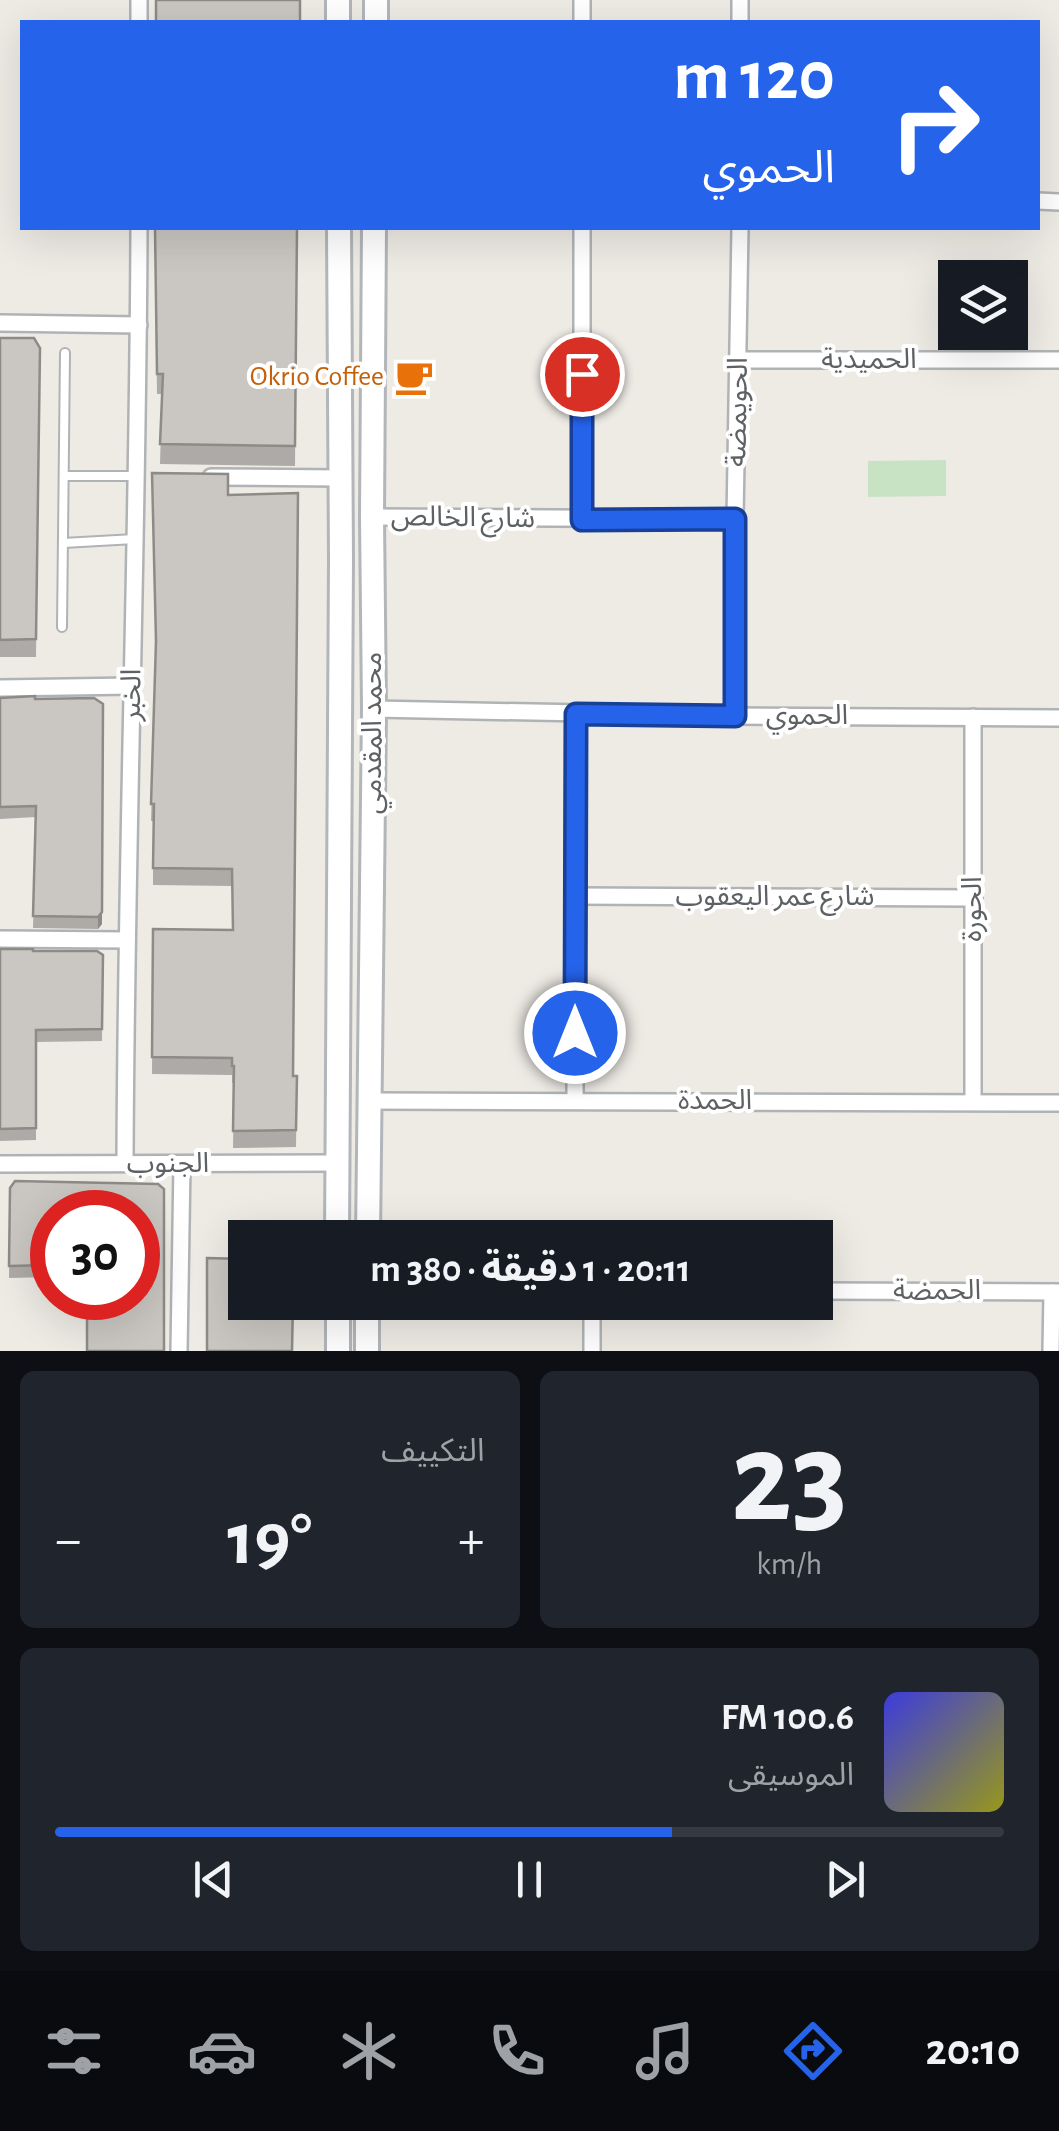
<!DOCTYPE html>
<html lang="ar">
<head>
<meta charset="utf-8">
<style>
	body { margin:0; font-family:"Alegreya Sans","Noto Sans Arabic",sans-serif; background:#20242c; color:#f1f3f6; direction:rtl; height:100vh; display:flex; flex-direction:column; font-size:38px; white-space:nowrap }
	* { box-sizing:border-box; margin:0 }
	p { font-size:32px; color:#9ea1a6 }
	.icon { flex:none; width:55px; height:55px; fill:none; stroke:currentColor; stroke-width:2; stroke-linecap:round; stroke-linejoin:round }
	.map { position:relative; height:1351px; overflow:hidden; direction:ltr }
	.details { display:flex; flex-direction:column; gap:20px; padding:20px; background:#0d0f14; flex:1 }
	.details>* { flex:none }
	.guide { position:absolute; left:20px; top:20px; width:1020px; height:210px; border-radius:0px; box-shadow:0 10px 40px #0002; direction:rtl; background:#2563eb; color:#fff; overflow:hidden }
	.controls { position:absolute; left:938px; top:260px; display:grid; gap:20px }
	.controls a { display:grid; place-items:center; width:90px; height:90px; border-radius:0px; background:#171b24; box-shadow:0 10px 40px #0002; font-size:50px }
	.speed { position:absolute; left:30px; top:1190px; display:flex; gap:20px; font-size:50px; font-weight:700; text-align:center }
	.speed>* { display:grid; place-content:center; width:130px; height:130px; border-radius:50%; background:#171b24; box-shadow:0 10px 40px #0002; line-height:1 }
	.speed .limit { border:15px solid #d22; background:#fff; color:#111 }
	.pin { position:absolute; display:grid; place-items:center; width:85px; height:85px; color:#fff; margin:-42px; border:5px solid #fff; border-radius:50%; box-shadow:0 2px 10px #0007 }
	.me { position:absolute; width:110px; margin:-55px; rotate:0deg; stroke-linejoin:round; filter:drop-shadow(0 0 8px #0008) }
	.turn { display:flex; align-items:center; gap:35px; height:210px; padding:0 40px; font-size:45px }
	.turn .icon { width:130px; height:130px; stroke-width:2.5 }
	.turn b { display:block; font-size:70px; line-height:85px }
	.big { font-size:75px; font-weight:700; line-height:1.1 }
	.details .card { flex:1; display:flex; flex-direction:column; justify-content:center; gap:15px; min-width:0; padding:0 35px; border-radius:15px; background:#20242c }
	.details .dial { align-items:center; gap:0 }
	.dial b { font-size:130px; line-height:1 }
	.song { display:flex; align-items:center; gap:30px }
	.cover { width:120px; height:120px; border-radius:15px; background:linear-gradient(135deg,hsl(240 70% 55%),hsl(60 70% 35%)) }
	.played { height:10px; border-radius:5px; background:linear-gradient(90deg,#2563eb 65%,#363941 65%) }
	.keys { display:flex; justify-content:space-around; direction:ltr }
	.heat { display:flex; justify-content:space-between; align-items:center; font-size:55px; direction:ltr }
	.details .tiles { flex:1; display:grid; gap:20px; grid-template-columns:1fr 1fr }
	.card:last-child { grid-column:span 2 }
	.trip { position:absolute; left:228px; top:1220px; width:605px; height:100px; border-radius:0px; background:#171b24; box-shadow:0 10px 40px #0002; font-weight:700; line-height:100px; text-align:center; direction:rtl }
	.dock { display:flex; height:160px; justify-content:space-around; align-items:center; background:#090b0e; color:#9ea1a6 }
	.dock .icon { width:70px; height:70px }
	.dock .current { color:#2563eb }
	.dock b { font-size:45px; color:#f1f3f6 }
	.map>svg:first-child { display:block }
	.green { fill:#c8e3c4 }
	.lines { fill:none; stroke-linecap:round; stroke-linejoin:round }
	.lane-casing { stroke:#b0b3b6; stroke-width:12 }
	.street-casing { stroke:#b0b3b6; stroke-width:20 }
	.secondary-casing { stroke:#b2b5b9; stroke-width:28 }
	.lane { stroke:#fff; stroke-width:8 }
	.street { stroke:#fff; stroke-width:15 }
	.secondary { stroke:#fff; stroke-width:22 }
	.wall { fill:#aeaaa7 }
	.shaded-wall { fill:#8d8b88 }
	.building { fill:#cac6c2; stroke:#8d8b88; stroke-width:2.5 }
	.route-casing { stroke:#184099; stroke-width:25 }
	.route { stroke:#2563eb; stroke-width:18 }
	.labels { text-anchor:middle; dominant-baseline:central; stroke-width:8; stroke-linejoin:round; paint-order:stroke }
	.street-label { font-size:28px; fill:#5d6164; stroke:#fff }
	.food-label { font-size:28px; fill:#c56008; stroke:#fff; text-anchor:end }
</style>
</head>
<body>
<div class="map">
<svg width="1059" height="1351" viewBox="0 0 1059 1351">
	<rect width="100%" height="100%" fill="#eeebe5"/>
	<polygon class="green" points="946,460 946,496 868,497 868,461"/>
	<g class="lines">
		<g class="lane-casing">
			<g id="lane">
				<polyline points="64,476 137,476"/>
				<polyline points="63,543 135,539"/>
				<polyline points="62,627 65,353"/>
			</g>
		</g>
		<g class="street-casing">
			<g id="street">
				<polyline points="582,0 582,22"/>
				<polyline points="740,0 740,22"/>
				<polyline points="139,22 139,0"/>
				<polyline points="1038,201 1059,202"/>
				<polyline points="582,228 582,520"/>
				<polyline points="0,323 139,325"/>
				<polyline points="739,360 1059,360"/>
				<polyline points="211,477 340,478"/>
				<polyline points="372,517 735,519"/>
				<polyline points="0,688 132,686"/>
				<polyline points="374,709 735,716 1059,718"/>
				<polyline points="735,716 735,519 740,228"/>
				<polyline points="973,717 973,1102"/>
				<polyline points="576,896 974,898"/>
				<polyline points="0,939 126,940"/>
				<polyline points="370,1101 1059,1103"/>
				<polyline points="575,1101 576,714"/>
				<path d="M 125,1163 C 126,851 138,539 139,228"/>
				<polyline points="0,1164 337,1163"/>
				<polyline points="815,1291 1059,1292"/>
				<polyline points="179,1351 182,1164"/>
				<polyline points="592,1351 592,1302"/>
				<polyline points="1051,1351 1052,1292"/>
			</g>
		</g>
		<g class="secondary-casing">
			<g id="secondary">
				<polyline points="338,0 338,22"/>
				<polyline points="376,22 376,0"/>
				<polyline points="337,1238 341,560 339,228"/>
				<polyline points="368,1238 374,709 372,517 374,228"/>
				<polyline points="338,1302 338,1351"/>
				<polyline points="367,1351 367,1302"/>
			</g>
		</g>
		<use href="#lane" class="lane"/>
		<use href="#street" class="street"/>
		<use href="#secondary" class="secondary"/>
	</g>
	<g class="wall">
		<polygon points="155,228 297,228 295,466 160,464 162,394 157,394"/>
		<polygon points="0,338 40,348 36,657 0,657"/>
		<polygon points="228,495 293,1076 297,1076 296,1147 233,1148 234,1083 232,1083 232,1075 152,1074 153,929 233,930 232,886 153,885 153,821 151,821 156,648"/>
		<polygon points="0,698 102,924 98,929 33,928 36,817 0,819"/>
		<polygon points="0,949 103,955 102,1041 36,1042 36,1140 0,1141"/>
		<polygon points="158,1184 138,1298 52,1212 52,1277 9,1278 10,1188"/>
	</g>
	<polygon class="shaded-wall" points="103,704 102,924 98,929 98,917"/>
	<g class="building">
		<rect x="156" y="0" width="144" height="22"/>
		<polygon points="155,228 297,228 295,446 160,444 163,374 157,374"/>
		<polygon points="0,338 34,338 40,348 36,639 0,640"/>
		<polygon points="152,473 228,474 228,495 298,493 293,1076 297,1076 296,1130 233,1131 234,1066 232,1066 232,1058 152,1057 153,929 233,930 232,869 153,868 154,804 151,804 156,641"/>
		<polygon points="35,696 35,699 94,698 103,704 102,912 98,917 33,916 36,806 0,807 0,698"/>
		<polygon points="0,949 33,949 33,951 97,951 103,955 102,1029 36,1030 36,1128 0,1129"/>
		<polygon points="15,1181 158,1184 164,1189 164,1351 87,1351 87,1298 138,1298 138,1212 52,1212 52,1265 9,1266 10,1188"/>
		<polygon points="207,1258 245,1259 245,1302 293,1302 292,1351 207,1351"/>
	</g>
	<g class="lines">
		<g class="route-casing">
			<polyline id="route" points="575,1033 576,714 735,716 735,519 582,520 582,374"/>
		</g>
		<use href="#route" class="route"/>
	</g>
	<defs>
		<g id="cafe-bare" transform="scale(3)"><path d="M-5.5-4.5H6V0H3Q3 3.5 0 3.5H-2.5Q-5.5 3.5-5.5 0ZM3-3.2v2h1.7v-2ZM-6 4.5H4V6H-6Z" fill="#e8710a" stroke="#fff" stroke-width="2.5" paint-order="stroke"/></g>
	</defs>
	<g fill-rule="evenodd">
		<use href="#cafe-bare" x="414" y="377"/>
	</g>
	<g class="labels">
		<g class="street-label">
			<text x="869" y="360">الحميدية</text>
			<text transform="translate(738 412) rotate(-89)">الحويمضة</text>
			<text transform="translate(463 518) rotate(1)">شارع الخالص</text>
			<text transform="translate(132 695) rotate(-89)">الخبر</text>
			<text x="807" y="716">الحموي</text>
			<text transform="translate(373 733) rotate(-90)">محمد المقدمي</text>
			<text x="775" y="897">شارع عمر اليعقوب</text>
			<text transform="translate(973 909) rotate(-90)">الحورة</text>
			<text x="715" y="1101">الحمدة</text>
			<text x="168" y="1164">الجنوب</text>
			<text x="937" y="1291">الحمضة</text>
		</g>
		<g class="food-label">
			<text x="384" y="377">Okrio Coffee</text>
		</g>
	</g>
</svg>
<div class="controls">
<a><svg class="icon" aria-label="layers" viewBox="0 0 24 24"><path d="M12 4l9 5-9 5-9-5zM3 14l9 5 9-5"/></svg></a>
</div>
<div class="speed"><div class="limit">30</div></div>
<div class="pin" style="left:582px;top:374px;background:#d93025"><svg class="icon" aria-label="arrive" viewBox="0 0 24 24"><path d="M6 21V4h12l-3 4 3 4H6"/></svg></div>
<svg class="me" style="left:575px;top:1033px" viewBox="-20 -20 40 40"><circle r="17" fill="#2563eb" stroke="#fff" stroke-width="3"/><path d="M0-11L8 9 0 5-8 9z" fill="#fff"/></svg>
<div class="trip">20:11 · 1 دقيقة · 380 m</div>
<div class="guide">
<div class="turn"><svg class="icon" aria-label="right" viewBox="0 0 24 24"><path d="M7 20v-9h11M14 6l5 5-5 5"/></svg><div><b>120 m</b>الحموي</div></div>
</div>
</div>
<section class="details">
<div class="tiles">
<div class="card dial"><b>23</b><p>km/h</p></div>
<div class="card"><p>التكييف</p>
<div class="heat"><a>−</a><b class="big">19°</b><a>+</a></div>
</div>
<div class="card">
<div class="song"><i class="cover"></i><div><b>100.6 FM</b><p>الموسيقى</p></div></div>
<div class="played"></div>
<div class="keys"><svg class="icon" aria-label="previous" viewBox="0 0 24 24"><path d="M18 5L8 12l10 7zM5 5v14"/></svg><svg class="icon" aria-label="pause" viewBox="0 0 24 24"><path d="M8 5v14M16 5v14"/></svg><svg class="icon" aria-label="next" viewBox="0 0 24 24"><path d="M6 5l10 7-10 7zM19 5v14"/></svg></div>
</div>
</div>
</section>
<nav class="dock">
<b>20:10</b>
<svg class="icon current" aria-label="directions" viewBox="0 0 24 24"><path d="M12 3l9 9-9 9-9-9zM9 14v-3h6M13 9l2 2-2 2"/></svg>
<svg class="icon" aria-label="music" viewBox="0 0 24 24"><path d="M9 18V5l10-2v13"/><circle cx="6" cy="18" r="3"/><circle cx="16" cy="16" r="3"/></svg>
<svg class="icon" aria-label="phone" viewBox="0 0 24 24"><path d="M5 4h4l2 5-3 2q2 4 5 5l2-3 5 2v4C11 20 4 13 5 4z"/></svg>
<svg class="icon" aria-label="climate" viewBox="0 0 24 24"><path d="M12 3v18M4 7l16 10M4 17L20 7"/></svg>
<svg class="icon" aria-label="car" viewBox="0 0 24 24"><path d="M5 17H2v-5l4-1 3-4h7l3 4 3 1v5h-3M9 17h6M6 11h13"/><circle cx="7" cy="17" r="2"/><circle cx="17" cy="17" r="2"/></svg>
<svg class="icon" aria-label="filters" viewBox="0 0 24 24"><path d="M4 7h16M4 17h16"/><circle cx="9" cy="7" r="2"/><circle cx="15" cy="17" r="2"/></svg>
</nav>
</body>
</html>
